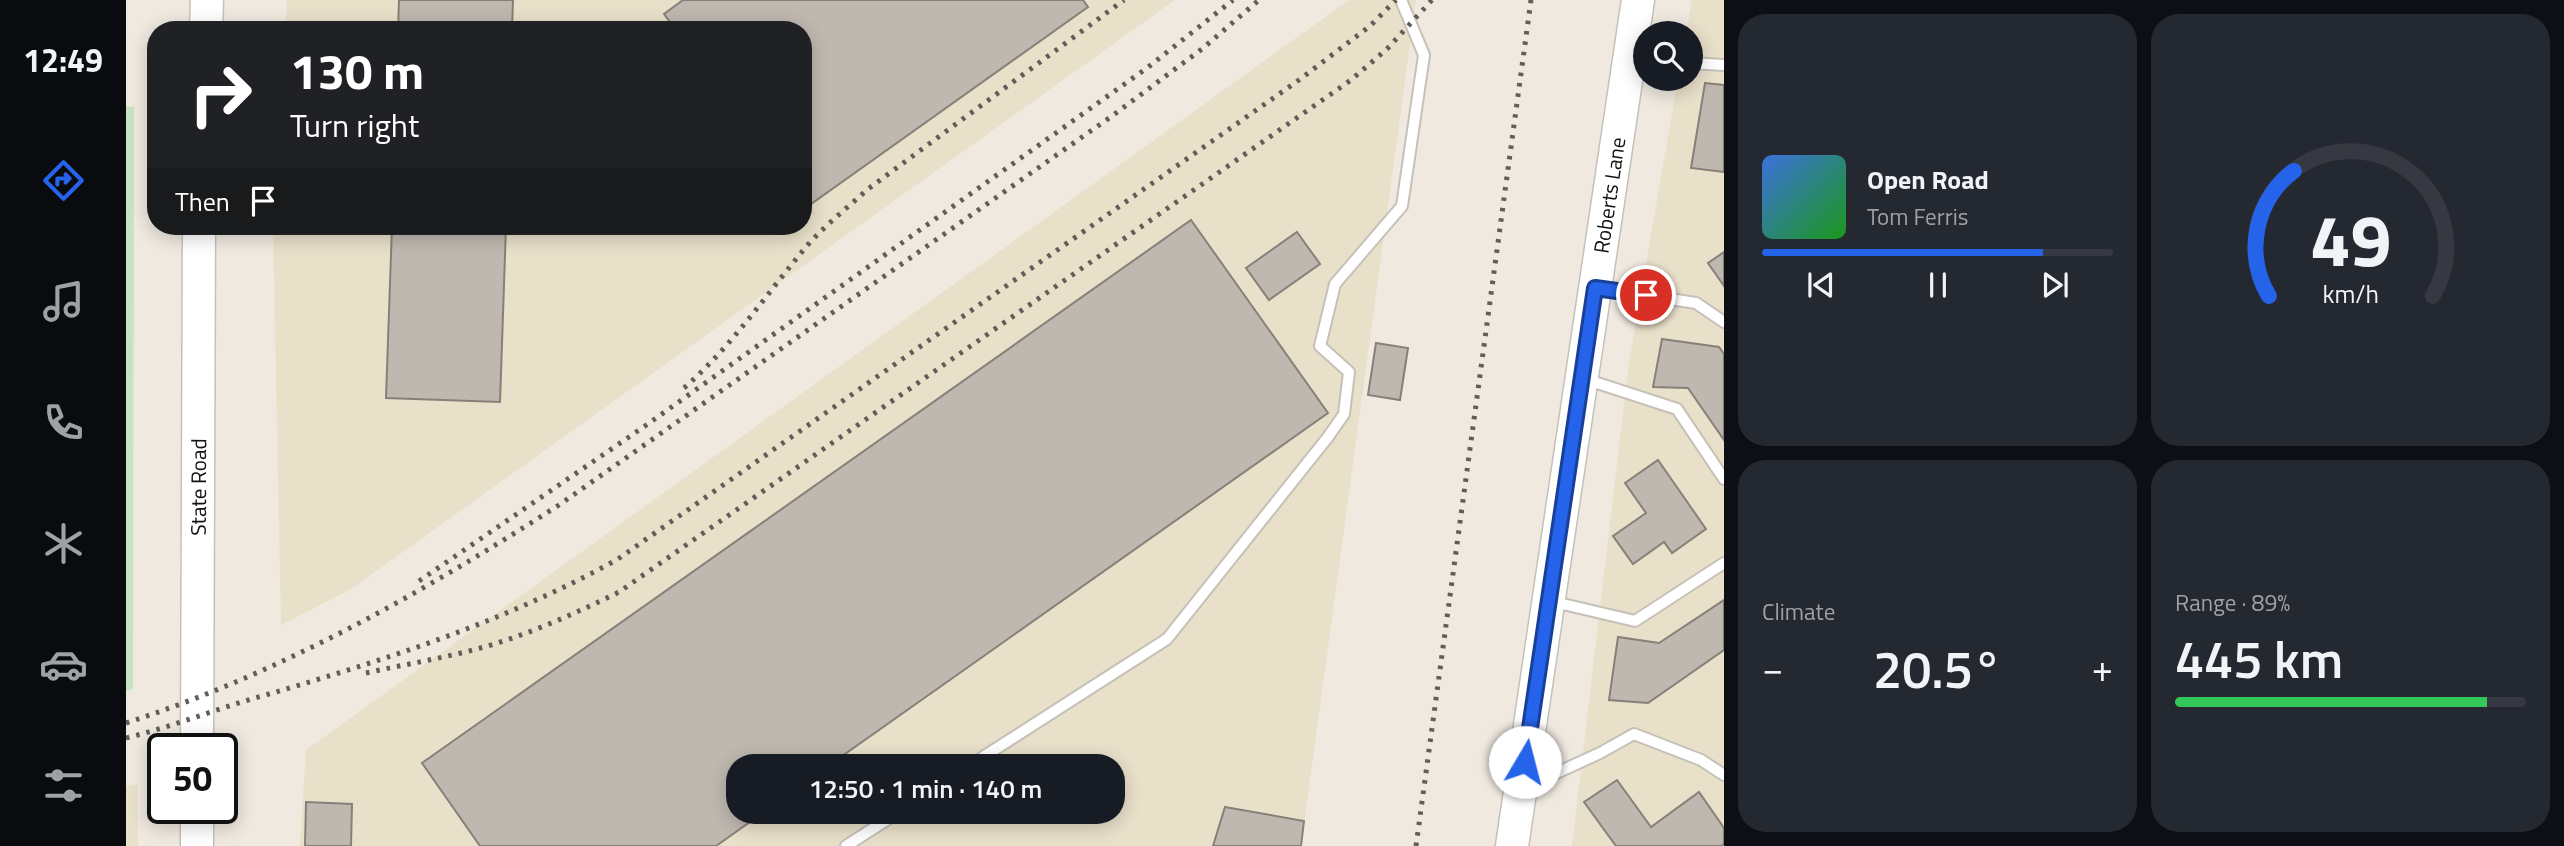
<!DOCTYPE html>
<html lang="en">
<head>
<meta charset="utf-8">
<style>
	body { margin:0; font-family:"Titillium Web",sans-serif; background:#242831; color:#f1f3f6; height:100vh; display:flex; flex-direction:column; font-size:26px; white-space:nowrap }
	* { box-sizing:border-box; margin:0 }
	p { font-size:23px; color:#9ea1a6 }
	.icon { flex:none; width:38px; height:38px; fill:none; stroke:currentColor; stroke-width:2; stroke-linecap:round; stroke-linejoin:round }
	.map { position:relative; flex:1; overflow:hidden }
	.sheet { display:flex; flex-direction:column; gap:14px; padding:14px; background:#0d0f14; width:840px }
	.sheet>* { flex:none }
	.top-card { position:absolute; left:21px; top:21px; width:665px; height:214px; border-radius:28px; box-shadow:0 4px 18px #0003; background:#202124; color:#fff; overflow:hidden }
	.controls { position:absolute; left:1507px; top:21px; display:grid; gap:14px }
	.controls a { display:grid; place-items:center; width:70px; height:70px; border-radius:50%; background:#171b24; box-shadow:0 4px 18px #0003; font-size:35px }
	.speed { position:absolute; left:21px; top:733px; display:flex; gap:14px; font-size:35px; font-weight:700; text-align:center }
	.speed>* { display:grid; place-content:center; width:91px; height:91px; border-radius:50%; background:#171b24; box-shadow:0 4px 18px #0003; line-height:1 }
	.speed .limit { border:4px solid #111; border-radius:10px; background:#fff; color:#111 }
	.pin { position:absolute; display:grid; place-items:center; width:60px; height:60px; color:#fff; margin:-30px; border:4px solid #fff; border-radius:50%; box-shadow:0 2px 7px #0007 }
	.me { position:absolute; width:77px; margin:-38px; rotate:8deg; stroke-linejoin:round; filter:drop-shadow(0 0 5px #0008) }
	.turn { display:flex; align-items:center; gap:24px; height:147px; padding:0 28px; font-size:32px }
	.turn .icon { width:91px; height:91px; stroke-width:2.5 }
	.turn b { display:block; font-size:49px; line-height:60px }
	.then { display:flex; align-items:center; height:66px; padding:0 28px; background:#0003; gap:14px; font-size:26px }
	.big { font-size:52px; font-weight:600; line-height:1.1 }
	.sheet .card { flex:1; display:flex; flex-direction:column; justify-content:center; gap:10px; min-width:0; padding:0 24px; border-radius:28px; background:#242831 }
	.sheet .dial { align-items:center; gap:0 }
	.dial svg { height:182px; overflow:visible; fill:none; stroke:#363941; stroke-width:7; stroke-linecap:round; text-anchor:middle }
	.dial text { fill:#f1f3f6; stroke:none }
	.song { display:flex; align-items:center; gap:21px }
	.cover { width:84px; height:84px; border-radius:10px; background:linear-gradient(135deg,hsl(220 70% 55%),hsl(120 70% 35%)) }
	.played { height:7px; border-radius:4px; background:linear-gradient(90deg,#2563eb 80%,#363941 80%) }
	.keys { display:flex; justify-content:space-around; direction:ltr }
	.heat { display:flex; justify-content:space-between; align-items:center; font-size:38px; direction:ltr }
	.charge { height:10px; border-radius:5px; background:linear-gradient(90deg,#34c759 89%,#363941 0) }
	.sheet .tiles { flex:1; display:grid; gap:14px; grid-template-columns:repeat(2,1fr) }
	.trip { position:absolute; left:600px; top:754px; width:399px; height:70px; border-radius:28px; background:#171b24; box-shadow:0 4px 18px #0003; font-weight:600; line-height:70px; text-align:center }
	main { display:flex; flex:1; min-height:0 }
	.tab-bar { display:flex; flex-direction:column; width:126px; justify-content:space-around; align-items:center; background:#090b0e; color:#9ea1a6 }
	.tab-bar .icon { width:49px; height:49px }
	.tab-bar .selected { color:#2563eb }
	.tab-bar b { font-size:32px; color:#f1f3f6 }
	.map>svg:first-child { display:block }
	.industrial { fill:#e9e0ca; fill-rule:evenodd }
	.green { fill:#c8e3c2 }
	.building { fill:#bfb8b0; stroke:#868078; stroke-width:2 }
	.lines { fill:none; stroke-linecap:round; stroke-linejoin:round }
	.lane-casing { stroke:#c6c1b8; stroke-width:14 }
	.secondary-casing { stroke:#c6c1b8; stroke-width:35 }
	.lane { stroke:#fff; stroke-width:10 }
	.secondary { stroke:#fff; stroke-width:32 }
	.rail { stroke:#615e59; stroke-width:5; stroke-dasharray:3.5 7; stroke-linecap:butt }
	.route-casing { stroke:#184099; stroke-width:18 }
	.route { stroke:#2563eb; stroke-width:12 }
	.labels { text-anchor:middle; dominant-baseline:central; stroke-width:5; stroke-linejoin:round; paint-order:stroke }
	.street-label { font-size:21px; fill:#14120f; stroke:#efe9e0 }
</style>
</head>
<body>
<main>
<nav class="tab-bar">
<b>12:49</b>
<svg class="icon selected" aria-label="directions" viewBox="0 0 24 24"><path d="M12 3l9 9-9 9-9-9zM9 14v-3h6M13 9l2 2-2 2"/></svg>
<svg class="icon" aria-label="music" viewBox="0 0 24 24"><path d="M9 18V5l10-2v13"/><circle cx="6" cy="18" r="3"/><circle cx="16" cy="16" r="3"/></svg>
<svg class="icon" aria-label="phone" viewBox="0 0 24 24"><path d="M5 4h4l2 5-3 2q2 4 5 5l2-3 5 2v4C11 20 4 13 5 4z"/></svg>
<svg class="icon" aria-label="climate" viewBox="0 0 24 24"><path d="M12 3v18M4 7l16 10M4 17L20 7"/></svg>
<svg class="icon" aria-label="car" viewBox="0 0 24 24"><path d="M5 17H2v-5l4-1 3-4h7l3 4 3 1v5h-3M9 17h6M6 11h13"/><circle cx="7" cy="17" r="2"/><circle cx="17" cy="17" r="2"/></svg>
<svg class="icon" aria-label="filters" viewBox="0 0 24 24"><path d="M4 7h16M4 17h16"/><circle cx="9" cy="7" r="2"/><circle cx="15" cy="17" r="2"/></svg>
</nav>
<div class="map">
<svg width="1598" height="846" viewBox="0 0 1598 846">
	<rect width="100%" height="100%" fill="#efe9e0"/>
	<g class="industrial">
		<polygon points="161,0 1049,0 225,589 155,625 147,226 677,226 677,30 159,30"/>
		<path d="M 1223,0 L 1290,0 L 1175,846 L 174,846 L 180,750 ZM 612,766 L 987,766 L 987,812 L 612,812 Z"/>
		<polygon points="1566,0 1598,0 1598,846 1446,846 1503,362 1552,79 1564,79 1564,33 1560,33"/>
		<polygon points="11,784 12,846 0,846 0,786"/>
	</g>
	<polygon class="green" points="0,106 8,107 7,689 0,691"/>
	<g class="building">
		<polygon points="273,0 387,0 386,30 272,30"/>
		<polygon points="557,0 957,0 962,7 678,209 677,30 550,30 538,14"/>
		<polygon points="1579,83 1598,85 1598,172 1565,168"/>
		<polygon points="1065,220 1202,413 702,766 612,766 612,812 638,812 590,846 354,846 296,763"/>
		<polygon points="266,226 380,226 374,402 260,398"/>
		<polygon points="1171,232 1194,264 1143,300 1120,268"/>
		<polygon points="1598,252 1598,286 1582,263"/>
		<polygon points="1536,339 1593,347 1598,354 1598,440 1562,388 1527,387"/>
		<polygon points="1250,343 1282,348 1274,400 1242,395"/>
		<polygon points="1532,460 1580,529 1546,553 1538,542 1507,564 1487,536 1520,513 1499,483"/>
		<polygon points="1598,600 1598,650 1522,703 1483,700 1492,637 1533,643"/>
		<polygon points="1491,780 1525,827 1573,792 1598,828 1598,844 1595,846 1490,846 1458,802"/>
		<polygon points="180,802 226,804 225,846 179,846"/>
		<polygon points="1099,807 1178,821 1175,846 1087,846"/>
	</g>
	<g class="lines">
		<g class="lane-casing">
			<g id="lane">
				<polyline points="1564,63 1598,65"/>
				<polyline points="1472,288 1570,303 1598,322"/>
				<polyline points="1459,379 1551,409 1598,479"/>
				<polyline points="1424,601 1509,621 1598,563"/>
				<polyline points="843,766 1041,639 1202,437 1218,414 1223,372 1194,346 1209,284 1276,206 1298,55 1275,0"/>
				<polyline points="1398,788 1474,753 1508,734 1575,760 1598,775"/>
				<polyline points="720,846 773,812"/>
			</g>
		</g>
		<g class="secondary-casing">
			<g id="secondary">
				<polyline points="80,30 81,0"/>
				<path id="s1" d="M 71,749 L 73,226"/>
				<polyline points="71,846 71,808"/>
				<path id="s2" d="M 1386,846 L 1512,0"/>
			</g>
		</g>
		<use href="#lane" class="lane"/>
		<use href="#secondary" class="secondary"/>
		<g class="rail">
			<path d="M 558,388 C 604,348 637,299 675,253 C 694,229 720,209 742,189 L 998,0"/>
			<polyline points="293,581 519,426 1021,68 1107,0"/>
			<path d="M 240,673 C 276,665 312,659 347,650 C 397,637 446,615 493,592 L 1225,80 L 1261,49 L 1306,0"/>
			<path d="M 0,723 C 155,673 296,593 433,505 L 986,116 L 1076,49 L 1133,0"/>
			<path d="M 0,738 C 49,726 95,707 143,694 C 262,659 383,620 492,559 L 1173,80 L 1244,26 L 1270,0"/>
			<polyline points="1290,846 1405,0"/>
		</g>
	</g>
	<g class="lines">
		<g class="route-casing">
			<polyline id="route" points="1399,762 1469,288 1520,295"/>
		</g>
		<use href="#route" class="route"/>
	</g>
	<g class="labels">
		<g class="street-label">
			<text stroke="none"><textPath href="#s2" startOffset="658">Roberts Lane</textPath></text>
			<text stroke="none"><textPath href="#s1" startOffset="262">State Road</textPath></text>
		</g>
	</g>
</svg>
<div class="controls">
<a><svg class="icon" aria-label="search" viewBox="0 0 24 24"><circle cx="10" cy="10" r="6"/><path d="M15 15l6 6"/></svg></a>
</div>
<div class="speed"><div class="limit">50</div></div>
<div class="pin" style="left:1520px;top:295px;background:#d93025"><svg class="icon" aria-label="arrive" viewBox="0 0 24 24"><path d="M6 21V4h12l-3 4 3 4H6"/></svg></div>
<svg class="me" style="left:1399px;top:762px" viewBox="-20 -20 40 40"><circle r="19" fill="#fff"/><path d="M0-13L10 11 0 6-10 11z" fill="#2563eb"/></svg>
<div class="trip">12:50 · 1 min · 140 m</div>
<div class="top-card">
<div class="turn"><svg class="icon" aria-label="right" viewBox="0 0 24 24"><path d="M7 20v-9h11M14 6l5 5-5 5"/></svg><div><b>130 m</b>Turn right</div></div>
<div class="then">Then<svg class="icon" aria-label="arrive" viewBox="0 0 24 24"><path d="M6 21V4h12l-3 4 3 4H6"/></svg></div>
</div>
</div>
<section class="sheet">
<div class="tiles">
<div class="card">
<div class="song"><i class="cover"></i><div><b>Open Road</b><p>Tom Ferris</p></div></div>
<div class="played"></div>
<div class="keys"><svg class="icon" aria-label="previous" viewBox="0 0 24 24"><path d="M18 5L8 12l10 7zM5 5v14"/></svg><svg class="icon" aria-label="pause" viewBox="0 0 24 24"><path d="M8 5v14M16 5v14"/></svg><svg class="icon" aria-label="next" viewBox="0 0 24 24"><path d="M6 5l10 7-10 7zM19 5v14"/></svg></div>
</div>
<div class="card dial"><svg viewBox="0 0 100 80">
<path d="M14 69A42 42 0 1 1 86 69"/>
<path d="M14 69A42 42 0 0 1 25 14" stroke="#2563eb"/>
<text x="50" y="56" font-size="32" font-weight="700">49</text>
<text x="50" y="72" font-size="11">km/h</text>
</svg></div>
<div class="card"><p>Climate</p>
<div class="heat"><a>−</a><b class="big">20.5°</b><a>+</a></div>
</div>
<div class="card"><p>Range · 89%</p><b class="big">445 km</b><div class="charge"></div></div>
</div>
</section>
</main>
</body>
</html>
